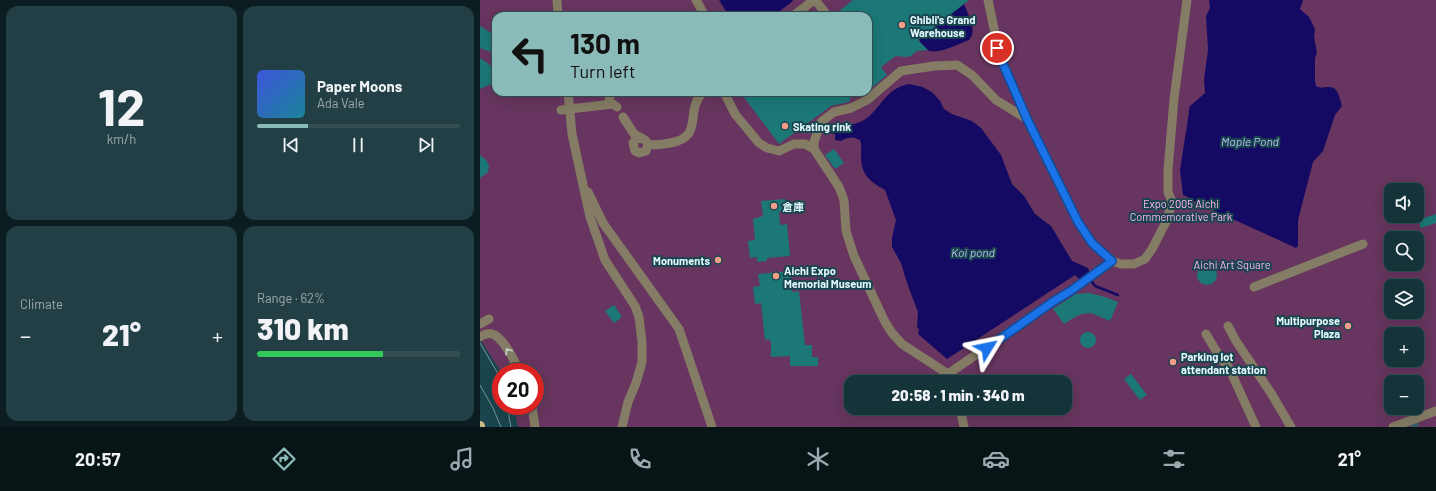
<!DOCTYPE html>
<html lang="en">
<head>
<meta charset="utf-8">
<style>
	body { margin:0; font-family:Barlow,"Noto Sans JP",sans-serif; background:#213f45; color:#f1f3f6; height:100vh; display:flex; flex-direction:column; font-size:15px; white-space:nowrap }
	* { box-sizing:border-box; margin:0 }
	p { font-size:13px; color:#9daaaf }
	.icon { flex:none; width:22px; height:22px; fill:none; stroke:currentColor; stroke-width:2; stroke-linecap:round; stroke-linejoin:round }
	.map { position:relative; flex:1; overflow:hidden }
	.details { display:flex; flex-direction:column; gap:6px; padding:6px; background:#0b1d20; width:480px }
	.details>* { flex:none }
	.top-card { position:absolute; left:12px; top:12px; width:380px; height:84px; border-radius:12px; box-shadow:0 4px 16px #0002,0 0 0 1px #334f54; background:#8bbbb9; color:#111; overflow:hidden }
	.fabs { position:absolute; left:904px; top:183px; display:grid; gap:8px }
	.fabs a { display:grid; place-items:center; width:40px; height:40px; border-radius:8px; background:#14343a; box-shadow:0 4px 16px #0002,0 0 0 1px #334f54; font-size:20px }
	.speed { position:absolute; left:12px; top:363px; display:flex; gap:8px; font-size:20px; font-weight:700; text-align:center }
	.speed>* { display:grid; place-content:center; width:52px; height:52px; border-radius:50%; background:#14343a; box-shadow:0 4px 16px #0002,0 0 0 1px #334f54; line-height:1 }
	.speed .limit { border:6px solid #d22; background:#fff; color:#111 }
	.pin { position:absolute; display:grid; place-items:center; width:34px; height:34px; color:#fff; margin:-17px; border:2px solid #fff; border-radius:50%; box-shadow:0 1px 4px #0007 }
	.me { position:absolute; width:44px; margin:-22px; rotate:55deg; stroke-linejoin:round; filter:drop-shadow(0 0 3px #0008) }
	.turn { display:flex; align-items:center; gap:14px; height:84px; padding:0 12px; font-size:18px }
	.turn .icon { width:52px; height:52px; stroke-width:2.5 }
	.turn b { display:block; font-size:28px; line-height:34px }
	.big { font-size:30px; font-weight:800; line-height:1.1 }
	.details .tile { flex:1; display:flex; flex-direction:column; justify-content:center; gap:6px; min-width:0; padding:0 14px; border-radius:12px; background:#213f45 }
	.details .dial { align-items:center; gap:0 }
	.dial b { font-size:52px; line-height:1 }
	.song { display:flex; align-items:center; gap:12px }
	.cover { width:48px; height:48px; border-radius:6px; background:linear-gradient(135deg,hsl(230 70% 55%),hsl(190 70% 35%)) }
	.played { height:4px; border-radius:2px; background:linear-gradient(90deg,#8bbbb9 25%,#334f54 25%) }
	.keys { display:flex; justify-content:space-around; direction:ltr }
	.heat { display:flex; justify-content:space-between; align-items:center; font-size:22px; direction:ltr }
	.charge { height:6px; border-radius:3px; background:linear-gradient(90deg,#34c759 62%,#334f54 0) }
	.details .tiles { flex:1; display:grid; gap:6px; grid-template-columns:repeat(2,1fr) }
	.trip { position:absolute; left:364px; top:375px; width:228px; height:40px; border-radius:12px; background:#14343a; box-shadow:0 4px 16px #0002,0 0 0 1px #334f54; font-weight:800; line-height:40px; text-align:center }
	.tab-bar { display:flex; height:64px; justify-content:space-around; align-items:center; background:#081517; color:#9daaaf }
	.tab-bar .icon { width:28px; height:28px }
	.tab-bar .active { color:#8bbbb9 }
	.tab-bar b { font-size:18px; color:#f1f3f6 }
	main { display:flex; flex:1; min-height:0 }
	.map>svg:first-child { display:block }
	.green { fill:#67355f; fill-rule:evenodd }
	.water { fill:#140a64 }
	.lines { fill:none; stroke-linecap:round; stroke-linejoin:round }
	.stream { stroke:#140a64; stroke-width:2.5 }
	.building { fill:#1b7877 }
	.minor-tunnel { stroke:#386069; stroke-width:9; stroke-dasharray:9 4.5; stroke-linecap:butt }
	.minor { stroke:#847c64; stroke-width:9 }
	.major { stroke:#c8b986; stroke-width:10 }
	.tram { stroke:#75979e; stroke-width:1 }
	.oneway { stroke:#c6d4d0 }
	.route-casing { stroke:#114b97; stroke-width:10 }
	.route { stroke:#1a73e8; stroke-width:7 }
	.poi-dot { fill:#f49e8a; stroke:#1a454e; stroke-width:1.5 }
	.labels { text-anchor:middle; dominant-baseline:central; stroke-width:4; stroke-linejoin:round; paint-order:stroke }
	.poi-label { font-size:11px; font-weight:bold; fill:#e3f9ff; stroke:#1a454e; text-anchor:start }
	.park-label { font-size:11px; fill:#fab6ec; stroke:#1a454e }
	.water-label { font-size:12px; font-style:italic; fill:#b4c0f0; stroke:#1a454e }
</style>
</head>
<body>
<main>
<section class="details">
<div class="tiles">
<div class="tile dial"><b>12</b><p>km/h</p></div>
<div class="tile">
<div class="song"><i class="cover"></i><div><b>Paper Moons</b><p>Ada Vale</p></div></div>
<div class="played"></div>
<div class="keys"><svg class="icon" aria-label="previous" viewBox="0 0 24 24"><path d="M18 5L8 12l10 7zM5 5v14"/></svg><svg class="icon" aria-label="pause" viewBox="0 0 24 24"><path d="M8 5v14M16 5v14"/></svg><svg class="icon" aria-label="next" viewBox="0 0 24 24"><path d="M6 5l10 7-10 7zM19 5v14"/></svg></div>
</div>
<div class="tile"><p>Climate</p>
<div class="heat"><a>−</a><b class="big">21°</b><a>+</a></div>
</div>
<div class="tile"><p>Range · 62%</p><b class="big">310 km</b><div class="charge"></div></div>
</div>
</section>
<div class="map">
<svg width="956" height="427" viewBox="0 0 956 427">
	<rect width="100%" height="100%" fill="#1a454e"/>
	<path class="green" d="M 0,0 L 956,0 L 956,427 L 38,427 L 34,406 L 55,406 L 55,372 L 21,372 L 0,339 ZM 16,16 L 388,16 L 388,92 L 16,92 ZM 911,190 L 937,190 L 937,216 L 911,216 ZM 911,238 L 937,238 L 937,264 L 911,264 ZM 911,286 L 937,286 L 937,312 L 911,312 ZM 911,334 L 937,334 L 937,360 L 911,360 ZM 371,382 L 585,382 L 585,408 L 371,408 ZM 911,382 L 937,382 L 937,408 L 911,408 Z"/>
	<g class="water">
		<polygon points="239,0 312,0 313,1 296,14 297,16 249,16"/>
		<path d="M 729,0 L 823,0 L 820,9 L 829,17 L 835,29 L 834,36 L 837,53 L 835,58 L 835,81 L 836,86 C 841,89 844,87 849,87 C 858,86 860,99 862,106 L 855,115 L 843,151 L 833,162 L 818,220 L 818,246 L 816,248 L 711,200 L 710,198 L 703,195 L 700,170 L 709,112 L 708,111 L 710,109 L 709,107 L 725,93 L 724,79 L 728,50 L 726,16 L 730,8 Z"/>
		<path d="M 484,4 C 488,15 498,31 489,40 C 475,45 444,64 439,38 Z"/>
		<path d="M 429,84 L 443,87 L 453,93 L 460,101 L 464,109 L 472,114 L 492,121 L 501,128 L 521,155 L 532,184 L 544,196 L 555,214 L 571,226 L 592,261 L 608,268 L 610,274 L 600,280 L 595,275 L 467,359 L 438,334 L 439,329 L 437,328 L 438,312 L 427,283 L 421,263 L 412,247 L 412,238 L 416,220 L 405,190 C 389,181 381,175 381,155 C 381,149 382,146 380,140 C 372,136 368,137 361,141 L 355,140 L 355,134 L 350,133 L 350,129 L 356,130 L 358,126 C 365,125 373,125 380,122 C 399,115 402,89 429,84 Z"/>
	</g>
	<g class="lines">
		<polyline class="stream" points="610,279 615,286 638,295"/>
	</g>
	<g class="building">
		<polygon points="373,0 489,0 438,40 448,50 437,51 431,56 426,57 416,56 401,67 407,75 393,87 388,80 388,16 354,16 354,15"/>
		<polygon points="0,26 16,36 16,54 0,48"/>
		<polygon points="0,58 9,64 16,74 16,95 11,84 0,89"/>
		<polygon points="260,92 373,92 369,102 351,106 299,144"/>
		<polygon points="354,149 364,163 355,169 345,155"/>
		<polygon points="0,155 6,160 9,166 8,172 0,178"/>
		<polygon points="305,199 306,212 299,212 300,225 307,224 310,256 287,258 287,261 277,262 277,257 270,258 268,241 275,240 273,219 283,216 281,201"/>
		<polygon points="956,214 956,223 941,228 938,220"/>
		<circle cx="727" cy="275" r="10"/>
		<polygon points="310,271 312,292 319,291 325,345 332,345 332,357 338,357 338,366 310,366 310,356 291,357 291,341 289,341 289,339 285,340 281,303 275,304 273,287 280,286 278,274"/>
		<polygon points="609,293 625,297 638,302 630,321 611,313 602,314 595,317 584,324 573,309 596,294"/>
		<polygon points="134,305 142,317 134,323 125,311"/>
		<circle cx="608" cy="340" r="8"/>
		<polygon points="651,374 667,395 660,400 644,379"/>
	</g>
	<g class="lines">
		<polyline class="minor-tunnel" points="934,424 935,427"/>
		<g class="minor">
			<polyline points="77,0 78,16"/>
			<polyline points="216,0 225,16"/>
			<polyline points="335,0 348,16"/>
			<polyline points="508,0 520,57 547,119 598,222 612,243 632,261"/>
			<polyline points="313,16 334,0"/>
			<polyline points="88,92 92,134 110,217 125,260 155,306 159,317 162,342 162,362 156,383 148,402 142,427"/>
			<polyline points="247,92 246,96 255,114 279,143 287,148 299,151 314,144 325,144 334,149 359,187 364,200 366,231 374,256 405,322 412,333 422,344 468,374"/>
			<polyline points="128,104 131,92"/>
			<polyline points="81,110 133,104 137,107"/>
			<polyline points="143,117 154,134 165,140 168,144 166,151 159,153 155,151 153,143 156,139 161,138"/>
			<path d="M 168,144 C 175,146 183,144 190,143 C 225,137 204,111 223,92"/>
			<polyline points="334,149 334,142 341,122 354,112 371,108 387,100 421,71 454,66 477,65 492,75 516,100 547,119"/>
			<polyline points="108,192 123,223 199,329 232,427"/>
			<polyline points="774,287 883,244"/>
			<polyline points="0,324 9,319"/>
			<polyline points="748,326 756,341 791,393 811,427"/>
			<polyline points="726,334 741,359 749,368 776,427"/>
			<path d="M 0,337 C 4,335 7,332 12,334 C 22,336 36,362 39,372"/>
			<polyline points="471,382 468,374 571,303 592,290 632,261 641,264 654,264 665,259 672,249 687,220 692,202 688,192 688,170 694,99 707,0"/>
			<polyline points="52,406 55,427"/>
			<polyline points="480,408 484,427"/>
			<polyline points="913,427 956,411"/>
		</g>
		<polyline class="major" points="0,426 0,427"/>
		<g class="tram">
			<polyline points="0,343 17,372 21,383"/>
			<polyline points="0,385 13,408 21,427"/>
			<polyline points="27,406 31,427"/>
		</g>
	</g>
	<defs><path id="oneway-chevron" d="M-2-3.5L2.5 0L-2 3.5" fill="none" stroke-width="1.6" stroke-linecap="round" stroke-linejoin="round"/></defs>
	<use class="oneway" href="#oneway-chevron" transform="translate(28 351) rotate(-123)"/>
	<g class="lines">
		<g class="route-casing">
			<polyline id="route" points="507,348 571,303 592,290 632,261 612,243 598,222 547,119 520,57 517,48"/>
		</g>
		<use href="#route" class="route"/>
	</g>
	<g class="poi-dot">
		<circle cx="422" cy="25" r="4"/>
		<circle cx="305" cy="126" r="4"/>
		<circle cx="294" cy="206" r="4"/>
		<circle cx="238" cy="260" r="4"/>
		<circle cx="296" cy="276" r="4"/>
		<circle cx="868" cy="326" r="4"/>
		<circle cx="693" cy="362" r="4"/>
	</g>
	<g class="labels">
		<g class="poi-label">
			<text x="430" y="19">Ghibli's Grand<tspan x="430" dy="13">Warehouse</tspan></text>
			<text x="313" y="126">Skating rink</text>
			<text x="302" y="206">倉庫</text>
			<text x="230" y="260" text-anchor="end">Monuments</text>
			<text x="304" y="270">Aichi Expo<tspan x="304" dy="13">Memorial Museum</tspan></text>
			<text x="860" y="320" text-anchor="end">Multipurpose<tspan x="860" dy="13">Plaza</tspan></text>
			<text x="701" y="356">Parking lot<tspan x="701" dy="13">attendant station</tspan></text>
		</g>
		<g class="park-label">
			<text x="701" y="203">Expo 2005 Aichi<tspan x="701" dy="13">Commemorative Park</tspan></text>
			<text x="752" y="264">Aichi Art Square</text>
		</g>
		<g class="water-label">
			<text x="770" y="141">Maple Pond</text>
			<text x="493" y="252">Koi pond</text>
		</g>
	</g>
</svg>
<div class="fabs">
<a><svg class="icon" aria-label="sound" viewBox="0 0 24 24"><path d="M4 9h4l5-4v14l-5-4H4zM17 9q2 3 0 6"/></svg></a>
<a><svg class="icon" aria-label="search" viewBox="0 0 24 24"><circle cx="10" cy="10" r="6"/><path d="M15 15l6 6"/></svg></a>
<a><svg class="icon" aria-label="layers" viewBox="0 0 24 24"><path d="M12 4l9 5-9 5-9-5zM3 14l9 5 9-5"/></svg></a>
<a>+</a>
<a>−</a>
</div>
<div class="speed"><div class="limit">20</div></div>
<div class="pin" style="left:517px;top:48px;background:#d93025"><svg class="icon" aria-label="arrive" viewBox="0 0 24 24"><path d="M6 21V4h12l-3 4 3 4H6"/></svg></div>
<svg class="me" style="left:507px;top:348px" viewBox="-20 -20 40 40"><path d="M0-17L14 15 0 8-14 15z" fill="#1a73e8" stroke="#fff" stroke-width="4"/></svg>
<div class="trip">20:58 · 1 min · 340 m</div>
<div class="top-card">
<div class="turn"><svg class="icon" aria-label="left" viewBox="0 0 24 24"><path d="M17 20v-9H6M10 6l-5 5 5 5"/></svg><div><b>130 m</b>Turn left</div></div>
</div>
</div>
</main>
<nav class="tab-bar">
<b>20:57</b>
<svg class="icon active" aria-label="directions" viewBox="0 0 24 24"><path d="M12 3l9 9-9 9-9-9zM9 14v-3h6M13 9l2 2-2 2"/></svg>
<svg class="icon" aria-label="music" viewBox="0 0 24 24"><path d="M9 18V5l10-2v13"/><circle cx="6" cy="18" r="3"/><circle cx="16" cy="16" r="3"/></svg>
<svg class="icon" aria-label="phone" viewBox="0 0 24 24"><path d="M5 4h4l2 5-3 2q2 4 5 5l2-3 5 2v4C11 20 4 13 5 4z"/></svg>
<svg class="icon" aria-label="climate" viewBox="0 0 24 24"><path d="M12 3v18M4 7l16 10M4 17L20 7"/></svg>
<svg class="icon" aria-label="car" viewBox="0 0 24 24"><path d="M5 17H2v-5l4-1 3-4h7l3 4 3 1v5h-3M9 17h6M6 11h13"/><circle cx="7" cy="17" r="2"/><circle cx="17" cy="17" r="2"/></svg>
<svg class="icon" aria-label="filters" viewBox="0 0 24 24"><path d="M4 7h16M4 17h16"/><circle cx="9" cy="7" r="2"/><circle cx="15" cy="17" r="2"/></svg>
<b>21°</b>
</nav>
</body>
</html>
